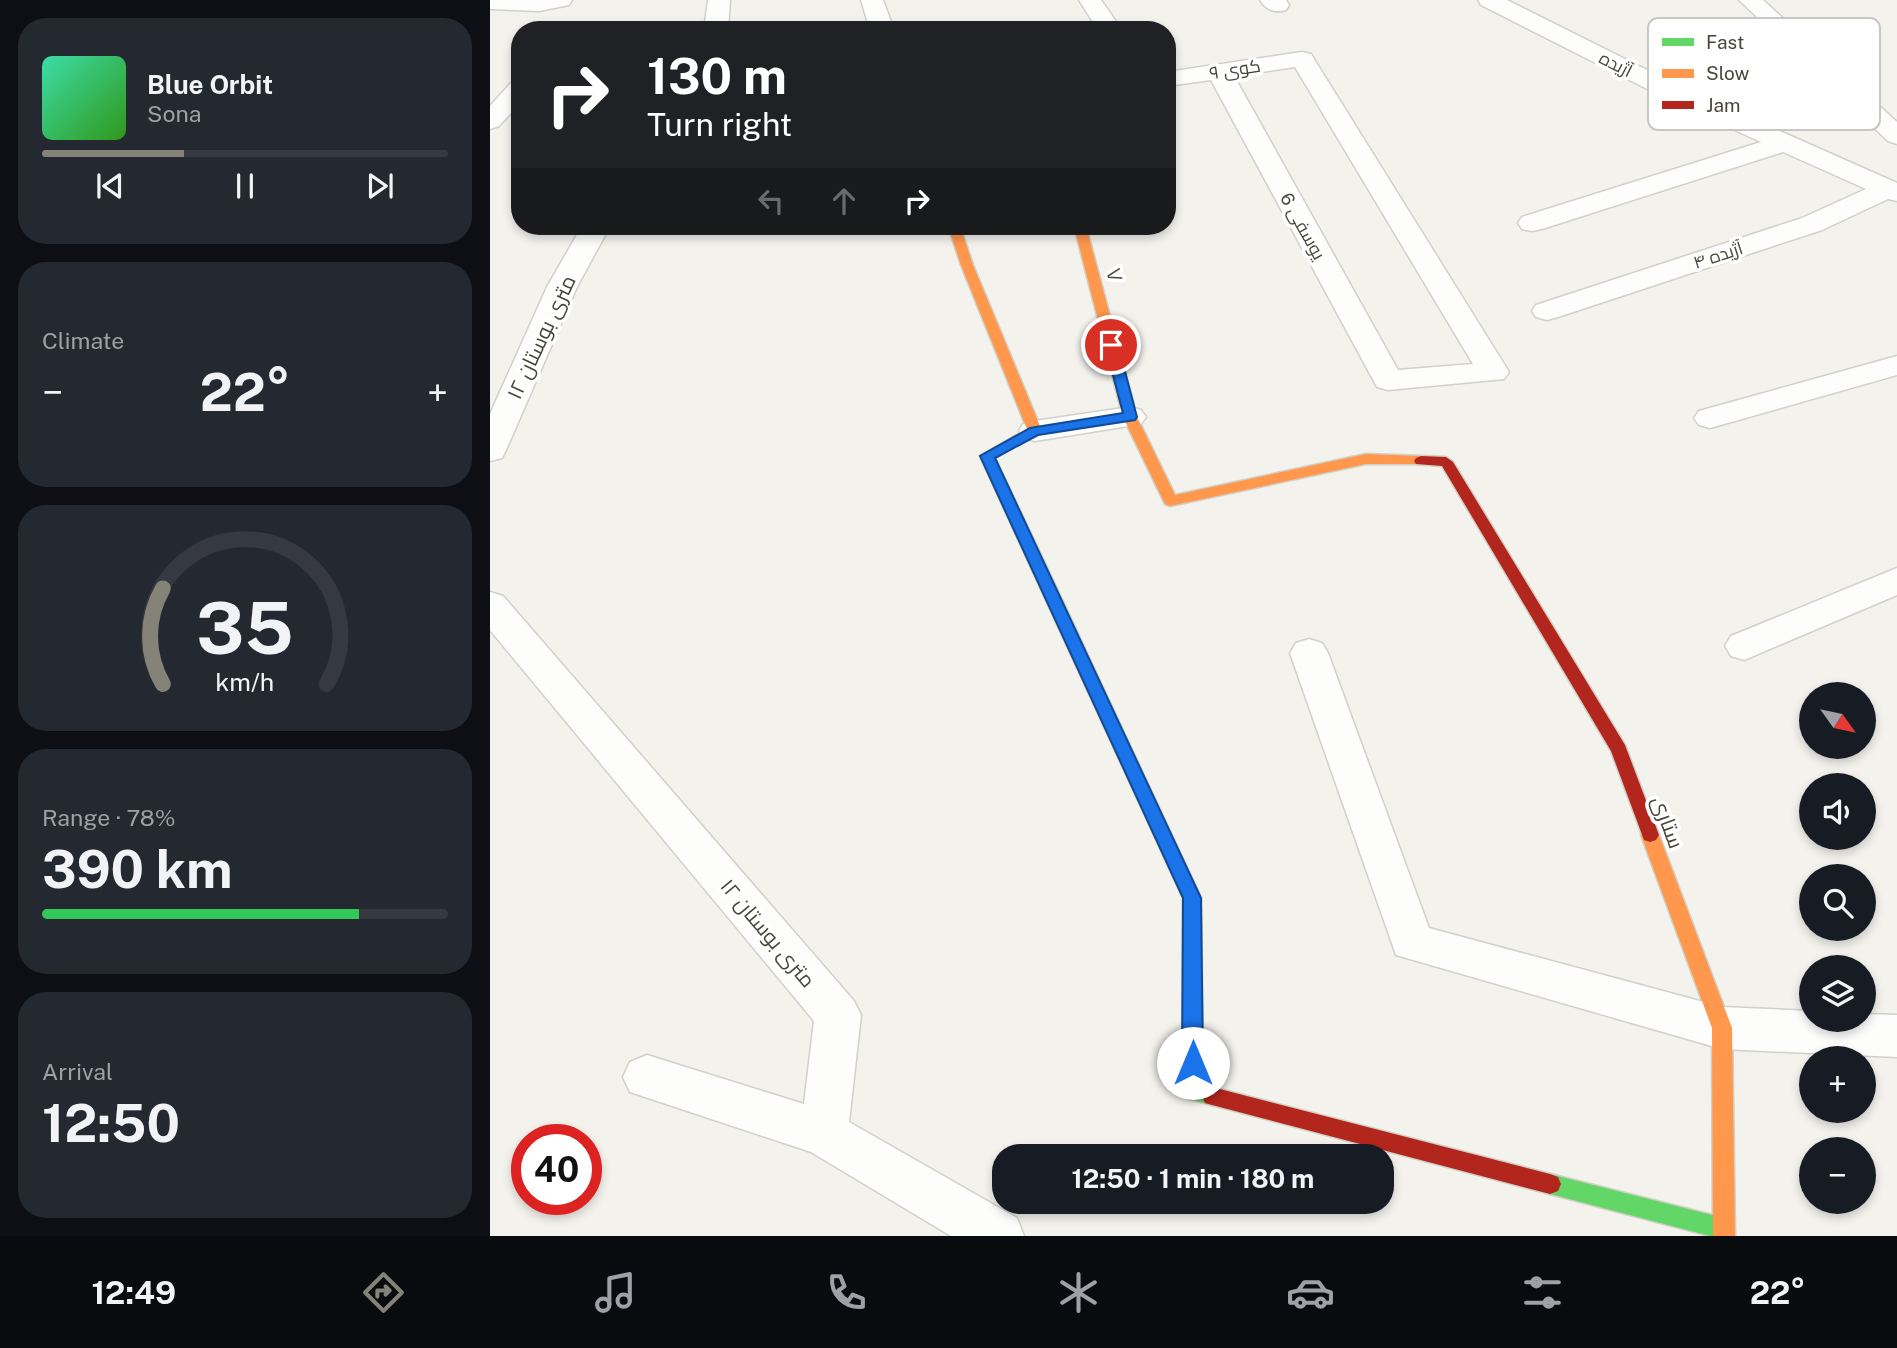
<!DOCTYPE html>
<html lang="en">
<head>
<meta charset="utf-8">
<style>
	body { margin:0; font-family:"Public Sans",Cairo,sans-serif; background:#242831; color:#f1f3f6; height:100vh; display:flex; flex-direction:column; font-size:26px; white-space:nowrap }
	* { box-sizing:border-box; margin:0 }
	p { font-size:23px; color:#9ea1a6 }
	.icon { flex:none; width:38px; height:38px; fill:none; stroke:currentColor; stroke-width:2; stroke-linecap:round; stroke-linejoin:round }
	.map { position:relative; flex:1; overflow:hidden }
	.details { display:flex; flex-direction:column; gap:18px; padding:18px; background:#0d0f14; width:490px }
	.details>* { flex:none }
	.top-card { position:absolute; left:21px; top:21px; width:665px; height:214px; border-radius:28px; box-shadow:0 4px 10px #0003; background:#202124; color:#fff; overflow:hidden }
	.needle { width:46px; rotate:123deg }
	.fabs { position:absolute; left:1309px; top:682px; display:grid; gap:14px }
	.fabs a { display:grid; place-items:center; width:77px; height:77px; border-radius:50%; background:#171b24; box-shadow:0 4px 10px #0003; font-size:35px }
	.speed { position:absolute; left:21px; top:1124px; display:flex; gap:14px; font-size:35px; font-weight:700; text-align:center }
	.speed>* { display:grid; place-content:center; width:91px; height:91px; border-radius:50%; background:#171b24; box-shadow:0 4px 10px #0003; line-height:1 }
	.speed .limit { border:10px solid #d22; background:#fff; color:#111 }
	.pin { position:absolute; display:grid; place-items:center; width:60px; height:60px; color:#fff; margin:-30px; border:4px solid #fff; border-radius:50%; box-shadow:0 2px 7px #0007 }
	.me { position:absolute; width:77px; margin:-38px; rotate:0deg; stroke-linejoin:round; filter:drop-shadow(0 0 5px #0008) }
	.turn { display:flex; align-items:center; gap:24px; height:147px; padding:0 21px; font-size:32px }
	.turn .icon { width:91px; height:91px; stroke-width:2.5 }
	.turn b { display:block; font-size:49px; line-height:60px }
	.lanes { display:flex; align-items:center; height:66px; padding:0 21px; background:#0003; justify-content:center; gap:35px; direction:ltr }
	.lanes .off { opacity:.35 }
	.big { font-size:52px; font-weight:700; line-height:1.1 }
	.details .widget { flex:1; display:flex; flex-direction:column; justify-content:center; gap:10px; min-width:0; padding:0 24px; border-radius:28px; background:#242831 }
	.details .dial { align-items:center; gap:0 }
	.dial svg { height:182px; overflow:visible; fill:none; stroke:#363941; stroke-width:7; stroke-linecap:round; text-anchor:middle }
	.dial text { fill:#f1f3f6; stroke:none }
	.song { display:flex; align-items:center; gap:21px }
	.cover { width:84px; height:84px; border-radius:10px; background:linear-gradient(135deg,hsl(160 70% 55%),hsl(110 70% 35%)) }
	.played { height:7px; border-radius:4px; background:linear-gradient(90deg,#858278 35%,#363941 35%) }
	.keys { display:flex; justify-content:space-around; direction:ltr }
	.heat { display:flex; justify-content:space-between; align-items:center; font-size:38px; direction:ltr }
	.charge { height:10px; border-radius:5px; background:linear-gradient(90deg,#34c759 78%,#363941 0) }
	.trip { position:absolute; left:502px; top:1144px; width:402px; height:70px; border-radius:28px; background:#171b24; box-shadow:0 4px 10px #0003; font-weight:700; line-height:70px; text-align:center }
	.tab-bar { display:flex; height:112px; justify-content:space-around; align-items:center; background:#090b0e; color:#9ea1a6 }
	.tab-bar .icon { width:49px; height:49px }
	.tab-bar .current { color:#858278 }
	.tab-bar b { font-size:32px; color:#f1f3f6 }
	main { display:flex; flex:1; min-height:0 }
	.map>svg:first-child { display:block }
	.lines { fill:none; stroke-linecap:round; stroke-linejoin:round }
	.street-casing { stroke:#d1d0cb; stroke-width:3 }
	.fast-casing { stroke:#d2d0c4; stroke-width:3 }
	.slow-casing { stroke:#d2d0c4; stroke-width:3 }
	.jam-casing { stroke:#d2d0c4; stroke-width:3 }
	.street { fill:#fdfdfc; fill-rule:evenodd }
	.fast { fill:#63d668; fill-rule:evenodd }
	.slow { fill:#ff974d; fill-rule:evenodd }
	.jam { fill:#b3261e; fill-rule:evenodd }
	.route { fill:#1a73e8; stroke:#114b97; stroke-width:2 }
	.labels { text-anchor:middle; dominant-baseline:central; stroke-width:7; stroke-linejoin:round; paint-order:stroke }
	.far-street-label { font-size:18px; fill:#4a4539; stroke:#fff }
	.street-label { font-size:21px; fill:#4a4539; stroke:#fff }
	.key { fill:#fff; stroke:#c9c7c4; stroke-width:2 }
	.key-label { font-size:19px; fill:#4a4539 }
</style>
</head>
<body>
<main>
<section class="details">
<div class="widget">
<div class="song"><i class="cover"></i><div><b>Blue Orbit</b><p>Sona</p></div></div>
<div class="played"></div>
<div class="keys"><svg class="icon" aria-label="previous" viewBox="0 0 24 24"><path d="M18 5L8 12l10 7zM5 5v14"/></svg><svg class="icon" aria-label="pause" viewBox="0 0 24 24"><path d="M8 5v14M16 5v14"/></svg><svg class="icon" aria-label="next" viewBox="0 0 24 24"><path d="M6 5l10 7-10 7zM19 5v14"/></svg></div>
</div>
<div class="widget"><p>Climate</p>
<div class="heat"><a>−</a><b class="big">22°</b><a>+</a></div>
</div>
<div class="widget dial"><svg viewBox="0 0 100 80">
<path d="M14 69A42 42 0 1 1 86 69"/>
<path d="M14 69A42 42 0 0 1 14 27" stroke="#858278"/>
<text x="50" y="56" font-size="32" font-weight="700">35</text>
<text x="50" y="72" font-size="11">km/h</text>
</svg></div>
<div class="widget"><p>Range · 78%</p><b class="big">390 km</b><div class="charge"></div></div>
<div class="widget"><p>Arrival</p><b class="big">12:50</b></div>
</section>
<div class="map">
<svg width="1407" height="1236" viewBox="0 0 1407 1236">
	<rect width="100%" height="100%" fill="#f3f2ed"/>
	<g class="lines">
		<g class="street-casing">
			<g id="street">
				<polygon points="0,0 82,0 79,5 49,11 0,9"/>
				<polygon points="218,0 240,0 238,30 214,30"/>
				<polygon points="371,0 393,0 404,30 380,30"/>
				<polygon points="589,0 611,0 632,30 608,30"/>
				<path d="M 770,0 L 796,0 L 799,5 L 796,10 C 785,13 776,10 770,0 Z"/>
				<polygon points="988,0 1017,0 1195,89 1407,183 1407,201 1398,199 1332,230 1068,317 1057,320 1046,317 1042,311 1046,305 1312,218 1376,189 1293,152 1052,229 1042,231 1032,229 1028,223 1032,217 1271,142 1177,99 991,5"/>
				<polygon points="1249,0 1273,0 1407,122 1407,144 1398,141"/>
				<path d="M 812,52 L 821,54 L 824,59 L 1019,372 L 1014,379 L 898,390 L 887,387 L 721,80 L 677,86 L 677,72 ZM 805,67 L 983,364 L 908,370 L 744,76 Z"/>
				<polygon points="30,81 30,103 9,126 0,129 0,106 21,83"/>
				<polygon points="92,226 120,226 87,287 16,450 12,458 0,461 0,414 57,287"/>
				<polygon points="1407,356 1407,375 1220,428 1209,425 1204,418 1209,411"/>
				<polygon points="640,407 651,410 656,417 651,424 545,441 533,438 529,431 533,424 545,421"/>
				<polygon points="1407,568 1407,595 1254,660 1241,656 1235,646 1241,636"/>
				<polygon points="0,592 13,596 364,1001 371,1015 359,1122 527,1218 534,1236 461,1236 321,1152 140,1092 133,1077 140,1062 157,1055 314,1104 324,1021 0,630"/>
				<polygon points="819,639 832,643 838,653 939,928 1232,1007 1321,1011 1321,1020 1374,1020 1374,1014 1407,1015 1407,1057 1232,1049 906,955 800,653 806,643"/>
			</g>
		</g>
		<g class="fast-casing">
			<g id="fast">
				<polygon points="558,582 566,587 711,898 713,1084 729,1089 732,1096 729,1103 722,1105 696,1098 693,1091 693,898 550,587"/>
				<polygon points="1060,1174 1234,1218 1242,1221 1245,1229 1242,1236 1220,1236 1060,1194 1052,1191 1049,1184 1052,1177"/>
			</g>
		</g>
		<g class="slow-casing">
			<g id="slow">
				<polygon points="458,226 470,226 483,265 552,431 505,458 566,587 558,592 550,587 490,456 537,429 471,265"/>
				<polygon points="584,226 596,226 647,417 685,495 876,454 931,456 936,458 938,461 936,464 876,464 680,506 675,504 633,417"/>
				<polygon points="1160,828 1166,830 1169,835 1242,1028 1245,1236 1223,1236 1222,1028 1151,835 1154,830"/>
			</g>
		</g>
		<g class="jam-casing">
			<g id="jam">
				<polygon points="931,456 956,457 963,462 1135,745 1169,835 1166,840 1160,842 1154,840 1121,751 952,466 926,464 924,461 926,458"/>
				<polygon points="722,1087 1060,1174 1068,1177 1071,1184 1068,1191 1060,1194 722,1105 715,1103 712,1096 715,1089"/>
			</g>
		</g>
		<use href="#street" class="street"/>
		<use href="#fast" class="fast"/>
		<use href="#slow" class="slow"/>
		<use href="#jam" class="jam"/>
	</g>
	<polygon class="route" points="621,341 628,345 647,417 645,420 548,435 505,458 711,898 713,1063 710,1070 703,1072 695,1070 692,1063 693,898 490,456 540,428 633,413 615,345"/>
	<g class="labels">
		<g class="far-street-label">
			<text transform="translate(1126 64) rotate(27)">آژیده</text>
			<text transform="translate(745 69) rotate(-9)">کوی ۹</text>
			<text transform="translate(813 226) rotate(61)">یوسفی 6</text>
			<text transform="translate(1228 255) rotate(-18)">۴ آژیده</text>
		</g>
		<g class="street-label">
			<text transform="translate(625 275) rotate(75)">۷</text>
			<text transform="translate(51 337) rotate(-65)">۱۲ متری بوستان</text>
			<text transform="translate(1178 822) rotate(70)">ستاری</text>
			<text transform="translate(278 933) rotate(50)">۱۲ متری بوستان</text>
		</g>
	</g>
	<rect x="1158" y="18" width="232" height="112" rx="10" class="key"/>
	<rect x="1172" y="38" width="32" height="8" fill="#63d668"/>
	<rect x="1172" y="69" width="32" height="9" fill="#ff974d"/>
	<rect x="1172" y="101" width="32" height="8" fill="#b3261e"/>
	<g class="key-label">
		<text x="1216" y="49">Fast</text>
		<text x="1216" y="80">Slow</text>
		<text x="1216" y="112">Jam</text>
	</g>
</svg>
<div class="fabs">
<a><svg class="needle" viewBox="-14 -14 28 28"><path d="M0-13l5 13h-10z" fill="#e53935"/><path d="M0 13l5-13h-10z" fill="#9ea1a6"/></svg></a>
<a><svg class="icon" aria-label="sound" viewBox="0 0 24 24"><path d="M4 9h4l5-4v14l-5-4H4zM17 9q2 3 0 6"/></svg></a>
<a><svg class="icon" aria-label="search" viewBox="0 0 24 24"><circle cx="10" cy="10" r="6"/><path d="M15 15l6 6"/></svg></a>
<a><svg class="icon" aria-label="layers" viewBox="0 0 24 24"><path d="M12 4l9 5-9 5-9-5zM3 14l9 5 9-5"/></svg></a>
<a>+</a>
<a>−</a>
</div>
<div class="speed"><div class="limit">40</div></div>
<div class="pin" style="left:621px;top:345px;background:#d93025"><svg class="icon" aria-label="arrive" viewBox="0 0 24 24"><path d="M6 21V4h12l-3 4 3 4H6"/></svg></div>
<svg class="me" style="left:703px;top:1063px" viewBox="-20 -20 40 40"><circle r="19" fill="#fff"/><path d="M0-13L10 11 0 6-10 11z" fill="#1a73e8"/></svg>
<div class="trip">12:50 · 1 min · 180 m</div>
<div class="top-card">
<div class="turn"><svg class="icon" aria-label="right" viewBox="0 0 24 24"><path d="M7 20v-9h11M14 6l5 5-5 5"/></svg><div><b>130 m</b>Turn right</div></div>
<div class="lanes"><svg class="icon off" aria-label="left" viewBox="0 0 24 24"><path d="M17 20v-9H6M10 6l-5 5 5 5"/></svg><svg class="icon off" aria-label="ahead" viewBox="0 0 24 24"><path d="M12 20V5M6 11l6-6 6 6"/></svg><svg class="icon" aria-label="right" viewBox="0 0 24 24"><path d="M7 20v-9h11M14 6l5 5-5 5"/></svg></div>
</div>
</div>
</main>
<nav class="tab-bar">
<b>12:49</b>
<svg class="icon current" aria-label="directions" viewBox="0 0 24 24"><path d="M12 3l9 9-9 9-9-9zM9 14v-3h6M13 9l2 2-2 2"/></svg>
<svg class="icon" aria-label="music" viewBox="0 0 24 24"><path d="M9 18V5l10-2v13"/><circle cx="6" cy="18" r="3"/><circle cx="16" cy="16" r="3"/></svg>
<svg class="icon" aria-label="phone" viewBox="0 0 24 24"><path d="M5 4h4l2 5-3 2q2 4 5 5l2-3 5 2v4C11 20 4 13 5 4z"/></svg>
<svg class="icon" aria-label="climate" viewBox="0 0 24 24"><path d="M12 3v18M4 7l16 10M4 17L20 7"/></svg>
<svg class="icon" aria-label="car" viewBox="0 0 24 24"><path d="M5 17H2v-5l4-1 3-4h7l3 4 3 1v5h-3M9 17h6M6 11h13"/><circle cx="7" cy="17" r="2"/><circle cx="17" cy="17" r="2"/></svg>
<svg class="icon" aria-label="filters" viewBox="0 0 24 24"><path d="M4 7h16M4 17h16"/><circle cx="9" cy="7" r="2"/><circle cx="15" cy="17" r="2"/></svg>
<b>22°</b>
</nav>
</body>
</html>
